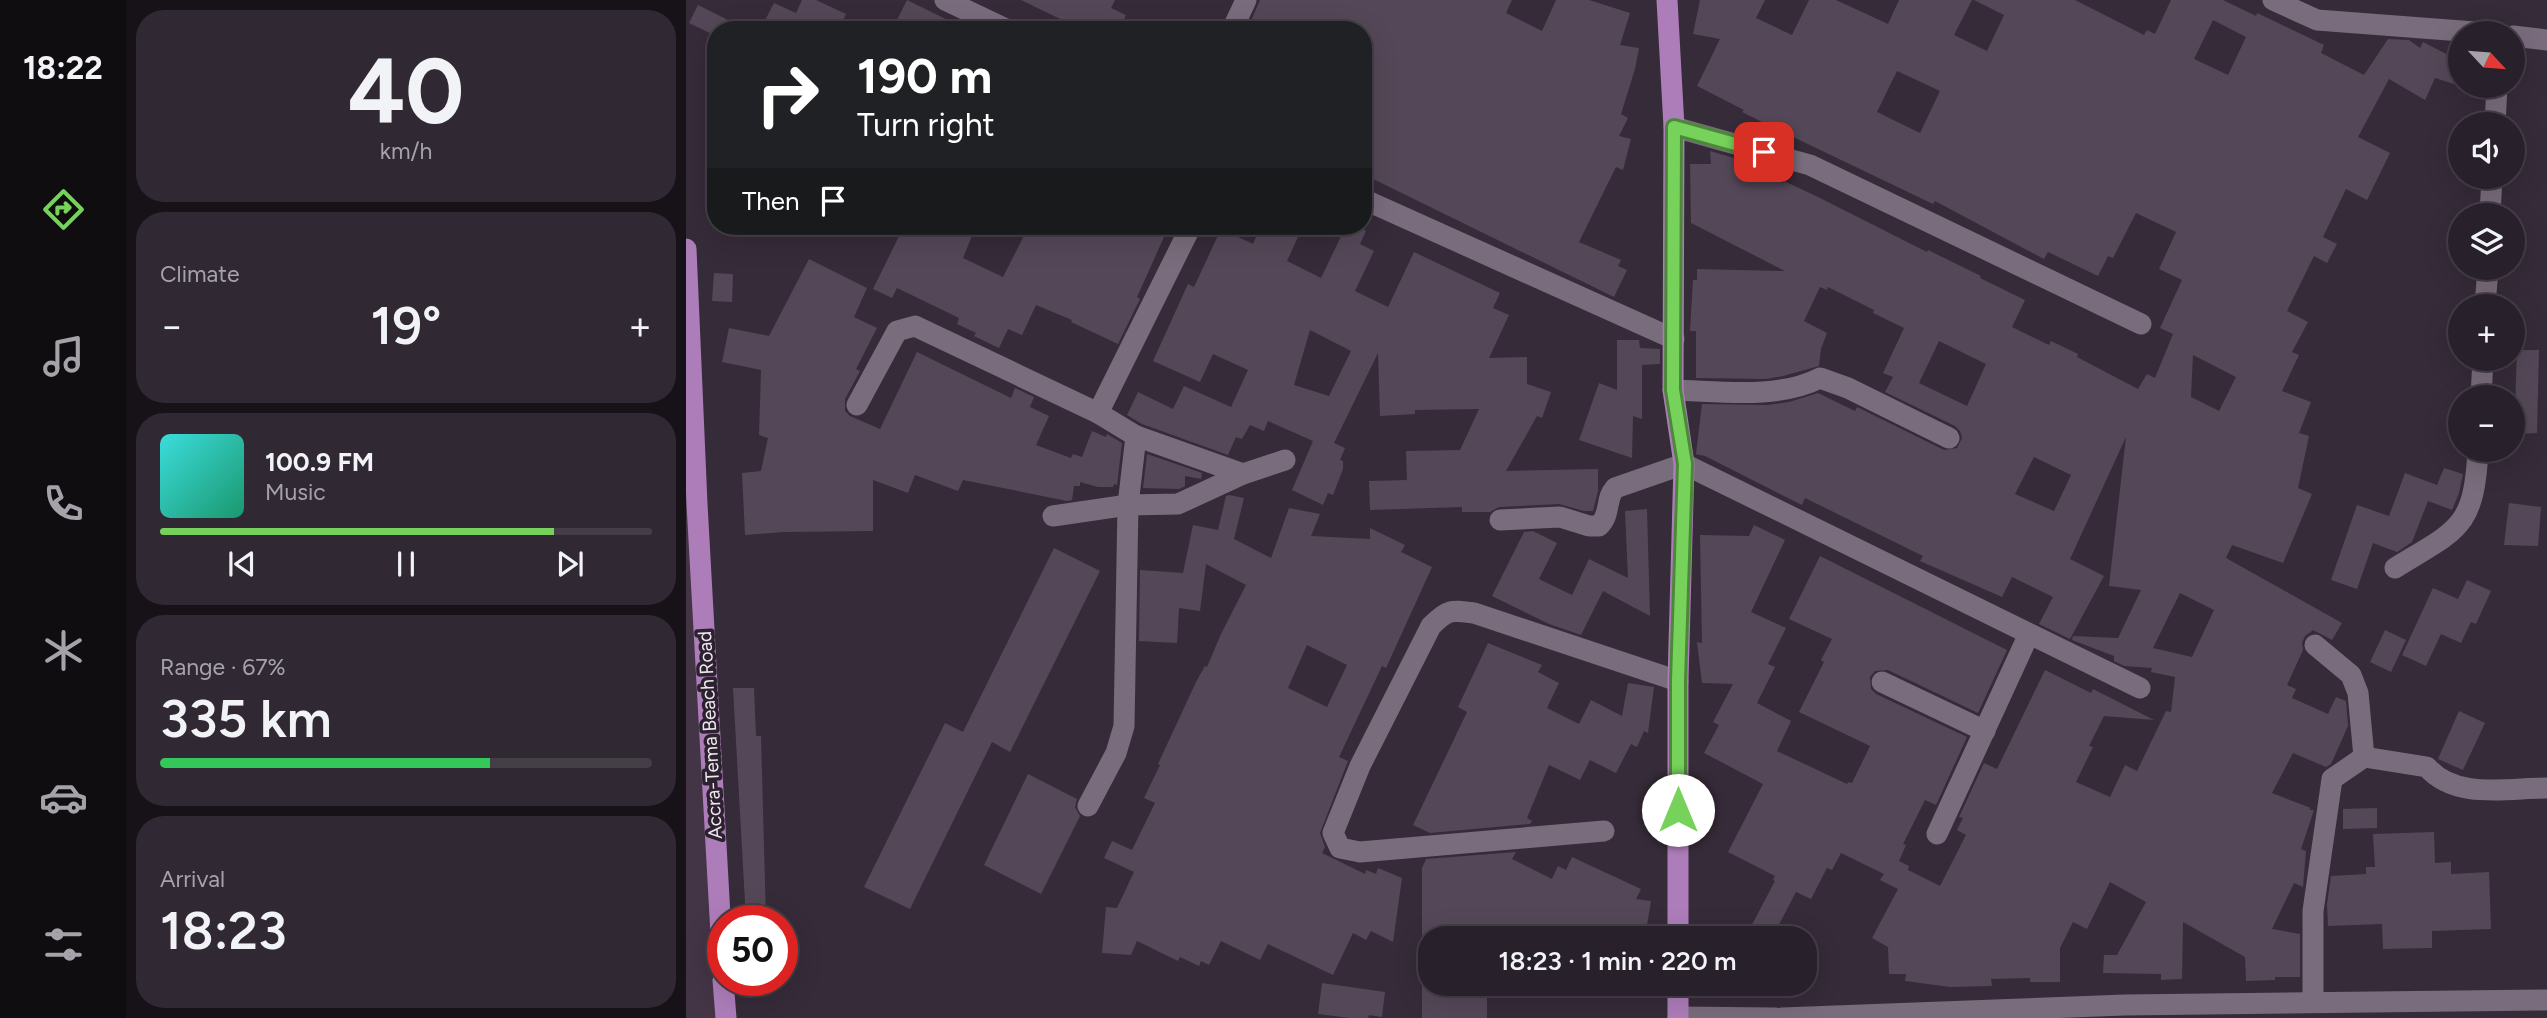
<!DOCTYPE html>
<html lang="en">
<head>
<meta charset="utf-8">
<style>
	body { margin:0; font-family:Figtree,sans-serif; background:#302833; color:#f1f3f6; height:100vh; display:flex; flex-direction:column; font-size:26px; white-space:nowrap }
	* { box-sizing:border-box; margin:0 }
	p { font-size:23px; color:#a5a3a9 }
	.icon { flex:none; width:38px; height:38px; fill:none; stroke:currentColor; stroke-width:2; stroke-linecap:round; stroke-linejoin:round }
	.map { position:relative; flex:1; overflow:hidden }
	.side { display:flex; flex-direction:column; gap:10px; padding:10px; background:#161218; width:560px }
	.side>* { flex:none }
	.hud { position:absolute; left:21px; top:21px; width:665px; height:214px; border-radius:28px; box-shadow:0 7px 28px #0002,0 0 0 2px #443e47; background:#202124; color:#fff; overflow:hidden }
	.needle { width:46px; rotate:116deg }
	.controls { position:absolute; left:1762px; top:21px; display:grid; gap:14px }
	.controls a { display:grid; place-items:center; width:77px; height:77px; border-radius:50%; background:#28202b; box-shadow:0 7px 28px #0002,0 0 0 2px #443e47; font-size:35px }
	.speed { position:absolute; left:21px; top:905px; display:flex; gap:14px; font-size:35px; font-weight:700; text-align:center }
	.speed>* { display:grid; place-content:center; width:91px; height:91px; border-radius:50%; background:#28202b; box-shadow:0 7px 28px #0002,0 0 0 2px #443e47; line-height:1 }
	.speed .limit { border:10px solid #d22; background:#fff; color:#111 }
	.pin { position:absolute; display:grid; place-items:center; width:60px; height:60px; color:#fff; margin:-30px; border-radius:14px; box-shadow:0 4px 10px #0006 }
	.me { position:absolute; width:77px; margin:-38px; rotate:0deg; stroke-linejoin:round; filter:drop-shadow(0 0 5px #0008) }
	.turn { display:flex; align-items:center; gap:24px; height:147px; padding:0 35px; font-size:32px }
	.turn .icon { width:91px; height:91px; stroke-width:2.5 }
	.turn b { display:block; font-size:49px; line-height:60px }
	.then { display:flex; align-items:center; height:66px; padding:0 35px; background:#0003; gap:14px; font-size:26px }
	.big { font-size:52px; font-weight:600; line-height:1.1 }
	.side .tile { flex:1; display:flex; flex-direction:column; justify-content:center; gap:10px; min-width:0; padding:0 24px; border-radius:28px; background:#302833 }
	.side .dial { align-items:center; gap:0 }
	.dial b { font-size:91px; line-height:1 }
	.song { display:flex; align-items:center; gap:21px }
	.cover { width:84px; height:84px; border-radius:10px; background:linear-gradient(135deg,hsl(180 70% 55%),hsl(160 70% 35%)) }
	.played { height:7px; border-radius:4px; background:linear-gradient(90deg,#76d25a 80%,#443e47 80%) }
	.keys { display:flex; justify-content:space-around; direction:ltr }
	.heat { display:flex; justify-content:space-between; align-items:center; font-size:38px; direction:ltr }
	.charge { height:10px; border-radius:5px; background:linear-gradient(90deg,#34c759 67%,#443e47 0) }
	.trip { position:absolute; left:732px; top:926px; width:399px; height:70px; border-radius:28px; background:#28202b; box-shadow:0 7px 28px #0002,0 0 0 2px #443e47; font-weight:600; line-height:70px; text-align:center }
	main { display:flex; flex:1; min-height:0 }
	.menu { display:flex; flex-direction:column; width:126px; justify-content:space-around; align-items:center; background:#100d11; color:#a5a3a9 }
	.menu .icon { width:49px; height:49px }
	.menu .on { color:#76d25a }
	.menu b { font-size:32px; color:#f1f3f6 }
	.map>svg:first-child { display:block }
	.built { fill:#433446 }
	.building { fill:#544858; fill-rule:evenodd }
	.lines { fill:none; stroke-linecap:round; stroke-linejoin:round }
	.minor { stroke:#796c7c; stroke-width:21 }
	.major { stroke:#ad7db9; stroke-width:21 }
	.route-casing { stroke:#4d883a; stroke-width:18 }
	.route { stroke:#76d25a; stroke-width:12 }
	.labels { text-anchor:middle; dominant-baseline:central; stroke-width:7; stroke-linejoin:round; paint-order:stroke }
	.street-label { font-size:19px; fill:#efe7f0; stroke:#2c212f }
</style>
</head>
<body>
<main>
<nav class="menu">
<b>18:22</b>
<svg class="icon on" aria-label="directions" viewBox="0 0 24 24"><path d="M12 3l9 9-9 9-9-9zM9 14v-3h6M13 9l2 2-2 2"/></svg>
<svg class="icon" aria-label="music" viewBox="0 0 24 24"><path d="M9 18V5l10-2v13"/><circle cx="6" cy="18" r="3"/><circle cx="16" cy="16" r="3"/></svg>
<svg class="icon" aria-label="phone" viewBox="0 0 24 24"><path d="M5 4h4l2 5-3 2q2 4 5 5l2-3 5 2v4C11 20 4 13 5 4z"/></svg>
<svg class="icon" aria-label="climate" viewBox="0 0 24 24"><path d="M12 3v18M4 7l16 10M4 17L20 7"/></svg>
<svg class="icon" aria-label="car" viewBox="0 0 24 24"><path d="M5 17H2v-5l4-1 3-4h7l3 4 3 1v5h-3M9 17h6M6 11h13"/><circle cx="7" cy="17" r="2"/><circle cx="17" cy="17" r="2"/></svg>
<svg class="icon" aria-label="filters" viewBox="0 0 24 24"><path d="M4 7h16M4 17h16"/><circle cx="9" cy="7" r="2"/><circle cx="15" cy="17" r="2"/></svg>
</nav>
<section class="side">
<div class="tile dial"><b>40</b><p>km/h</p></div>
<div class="tile"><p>Climate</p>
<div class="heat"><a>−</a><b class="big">19°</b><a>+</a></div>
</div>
<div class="tile">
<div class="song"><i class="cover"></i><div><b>100.9 FM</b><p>Music</p></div></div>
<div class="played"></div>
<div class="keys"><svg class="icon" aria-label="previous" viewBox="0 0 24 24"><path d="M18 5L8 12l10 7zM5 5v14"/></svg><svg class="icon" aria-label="pause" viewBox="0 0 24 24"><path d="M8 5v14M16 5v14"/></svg><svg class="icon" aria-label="next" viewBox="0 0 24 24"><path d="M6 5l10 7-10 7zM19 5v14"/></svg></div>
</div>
<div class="tile"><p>Range · 67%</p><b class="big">335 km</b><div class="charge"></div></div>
<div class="tile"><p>Arrival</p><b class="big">18:23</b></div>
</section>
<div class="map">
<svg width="1861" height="1018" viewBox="0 0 1861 1018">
	<rect width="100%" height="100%" fill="#362b39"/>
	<polygon class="built" points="0,344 40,1018 0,1018"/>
	<g class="building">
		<polygon points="116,0 130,0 160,14 152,30 74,30 88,3 110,13"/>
		<polygon points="221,0 282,30 206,30"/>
		<polygon points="335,0 429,0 425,8 440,15 433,30 397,30"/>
		<polygon points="574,0 826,0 820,13 856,31 870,0 903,0 944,13 934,45 953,48 949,69 935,114 942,118 933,136 945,139 937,170 930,167 893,242 935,260 932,266 941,270 928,297 677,174 677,30 561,30"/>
		<path d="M 1014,0 L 1079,0 L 1070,18 L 1106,35 L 1123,0 L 1150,0 L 1202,24 L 1213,0 L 1286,0 L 1268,35 L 1301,51 L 1318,15 L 1288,0 L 1389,0 L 1458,35 L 1461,30 L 1469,34 L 1485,0 L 1537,0 L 1570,16 L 1571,13 L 1638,45 L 1635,53 L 1678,75 L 1702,39 L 1723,40 L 1734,48 L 1737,42 L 1774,61 L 1774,86 L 1749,78 L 1739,100 L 1703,79 L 1672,137 L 1704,153 L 1681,200 L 1660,189 L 1637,237 L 1651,244 L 1641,263 L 1628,256 L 1601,311 L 1622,322 L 1606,352 L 1613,355 L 1596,391 L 1625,402 L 1613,433 L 1623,436 L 1612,488 L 1626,494 L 1597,563 L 1546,545 L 1540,558 L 1656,623 L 1646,640 L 1627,630 L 1619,636 L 1616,643 L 1617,650 L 1601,685 L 1610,689 L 1606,698 L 1642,714 L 1650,697 L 1660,701 L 1662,726 L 1645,764 L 1640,767 L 1607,753 L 1586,793 L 1625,808 L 1623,810 L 1628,810 L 1615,849 L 1620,851 L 1617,887 L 1608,883 L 1586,929 L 1614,934 L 1614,977 L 1589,977 L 1589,980 L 1560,981 L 1559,957 L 1497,922 L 1496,979 L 1475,980 L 1475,974 L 1417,973 L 1418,955 L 1431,955 L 1460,902 L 1424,882 L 1401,929 L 1387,922 L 1374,948 L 1374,982 L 1344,982 L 1344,978 L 1305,979 L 1306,986 L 1264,987 L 1219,981 L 1220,974 L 1203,974 L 1202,947 L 1186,938 L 1212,889 L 1194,880 L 1198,874 L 1155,853 L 1146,870 L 1141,868 L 1125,899 L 1110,892 L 1086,938 L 1059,938 L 1089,881 L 1087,880 L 1089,876 L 1042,852 L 1077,784 L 1018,753 L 1033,725 L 1027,722 L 1047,684 L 1016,683 L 1011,642 L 1016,643 L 1014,535 L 1063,536 L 1068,525 L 1099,540 L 1065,612 L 1100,628 L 1082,664 L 1089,667 L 1071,703 L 1105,721 L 1091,751 L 1161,784 L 1162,782 L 1166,783 L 1184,746 L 1113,712 L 1138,662 L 1135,660 L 1146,639 L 1103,619 L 1134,556 L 1321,650 L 1292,713 L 1202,670 L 1189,671 L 1184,677 L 1185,689 L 1190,694 L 1281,737 L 1250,805 L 1239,800 L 1217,844 L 1220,845 L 1213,861 L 1223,866 L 1222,870 L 1254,886 L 1280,835 L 1271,830 L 1277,818 L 1273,817 L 1298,763 L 1311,769 L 1359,670 L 1405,693 L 1407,689 L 1468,720 L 1418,716 L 1403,746 L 1407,747 L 1390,782 L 1424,797 L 1439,765 L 1451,771 L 1480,711 L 1485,712 L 1489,677 L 1465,672 L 1466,668 L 1438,666 L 1428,661 L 1428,656 L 1386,640 L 1387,636 L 1432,638 L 1455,590 L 1423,586 L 1440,437 L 1384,559 L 1418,576 L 1384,639 L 1353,624 L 1367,597 L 1326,577 L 1316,597 L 1234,561 L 1237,556 L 1119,498 L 1116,505 L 1019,456 L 1010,454 L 1016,404 L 1082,405 L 1103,402 L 1132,393 L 1169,411 L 1171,407 L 1258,450 L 1271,448 L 1276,438 L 1274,431 L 1269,426 L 1199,392 L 1207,377 L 1197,373 L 1218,328 L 1187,313 L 1188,310 L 1142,287 L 1141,290 L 1134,287 L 1118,321 L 1141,333 L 1135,349 L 1133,366 L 1097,376 L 1080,379 L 1010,378 L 1010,331 L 1004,331 L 1007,280 L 1011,280 L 1011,269 L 1099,271 L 1005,223 L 1004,164 L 1025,164 L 1024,151 L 1048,158 L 1097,183 L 1098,181 L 1132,197 L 1241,252 L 1242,250 L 1295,276 L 1294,278 L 1339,300 L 1326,327 L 1363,345 L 1365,341 L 1392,354 L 1391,357 L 1452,389 L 1461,374 L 1469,378 L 1487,334 L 1474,328 L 1496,280 L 1473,269 L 1490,232 L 1450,213 L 1427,258 L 1422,256 L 1412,276 L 1362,252 L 1358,259 L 1249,201 L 1247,204 L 1076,122 L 1056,112 L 1058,110 L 1011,86 L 1034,39 L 1007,34 ZM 1527,20 L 1560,37 L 1542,75 L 1508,59 ZM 1211,71 L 1254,91 L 1234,133 L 1191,112 ZM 1253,341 L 1300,364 L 1281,406 L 1233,383 ZM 1507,355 L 1550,377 L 1533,411 L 1505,397 ZM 1348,457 L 1385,475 L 1368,511 L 1329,494 ZM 1494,593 L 1528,610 L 1506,657 L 1467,648 Z"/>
		<polygon points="12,5 62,30 30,30 30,36 3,23"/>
		<polygon points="218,226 290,226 277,258 317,277 343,226 483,226 451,297 454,299 432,344 385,322 386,320 350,305 336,335 322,329 313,348 288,336 290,333 271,324 273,318 211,288 206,298 187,289"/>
		<path d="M 575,226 L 617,226 L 601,261 L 635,278 L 660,226 L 670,226 L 680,231 L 674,244 L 688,251 L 669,291 L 702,307 L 728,252 L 814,293 L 807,308 L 823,315 L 803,358 L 841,357 L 841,384 L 865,392 L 856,418 L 851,416 L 820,471 L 912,469 L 912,491 L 907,511 L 898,511 L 873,504 L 813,507 L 804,512 L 776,512 L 776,507 L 684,510 L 683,481 L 721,480 L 720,451 L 774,450 L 793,409 L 729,410 L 729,414 L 694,416 L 692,353 L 648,443 L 659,448 L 654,460 L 657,461 L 657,469 L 647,495 L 642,493 L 637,505 L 606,490 L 627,441 L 582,421 L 578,431 L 564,425 L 556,439 L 550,437 L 542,455 L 456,424 L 441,415 L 452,392 L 487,409 L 498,386 L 545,407 L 562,370 L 527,354 L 514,382 L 467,361 L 502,284 L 508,287 L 535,229 L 567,244 ZM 624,330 L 665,351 L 643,396 L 608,385 Z"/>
		<polygon points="123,259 181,288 168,317 191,328 170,369 174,371 159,399 159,411 164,416 194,429 231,352 325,398 329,388 348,397 344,407 363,416 350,445 385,458 387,454 396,457 406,431 420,437 421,434 436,443 431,485 428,484 427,487 412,487 394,482 394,486 388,486 386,500 381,501 277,480 272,491 229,475 222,493 187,480 187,531 97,532 59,535 56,473 75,471 82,438 73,435 75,370 36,362 43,328 83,336"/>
		<polygon points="28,273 47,274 46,302 26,301"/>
		<polygon points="931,340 953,340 954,348 974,349 974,364 956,365 956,419 947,416 946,458 893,440 913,383 931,390"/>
		<polygon points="1831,350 1853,350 1851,433 1832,434 1831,411 1829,411"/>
		<polygon points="461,454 516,473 515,479 499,476 499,486 493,489 457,488"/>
		<polygon points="1758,468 1777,474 1773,493 1766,510 1742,501 1726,542 1711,552 1687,543 1671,589 1645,580 1671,505 1703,516 1719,473 1751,485"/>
		<path d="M 543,495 L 558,498 L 548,539 L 585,558 L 603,508 L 634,514 L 625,536 L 684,539 L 684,528 L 719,545 L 715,552 L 746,567 L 700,668 L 696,666 L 653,757 L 662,761 L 634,833 L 639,847 L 636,853 L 679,874 L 680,870 L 690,874 L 692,868 L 716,878 L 707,942 L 685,931 L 680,940 L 667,933 L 647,975 L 582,944 L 574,960 L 535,941 L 523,965 L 515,961 L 513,966 L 494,957 L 492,961 L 451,941 L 445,955 L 416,953 L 420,907 L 431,908 L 448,872 L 418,858 L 426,841 L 446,850 L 469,803 L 458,798 L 474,765 L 472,764 L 510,682 L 519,666 L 521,667 L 535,634 L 560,585 L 520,564 L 514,611 L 493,608 L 491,643 L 453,641 L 454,570 L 497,573 L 507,525 L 532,530 L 540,496 ZM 621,645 L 661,665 L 641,707 L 602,688 Z"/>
		<polygon points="1823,503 1855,507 1852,546 1818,545"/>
		<polygon points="961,509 964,616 917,591 895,635 863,624 806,596 838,532 847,531 871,543 853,579 886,595 903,559 942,578 939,511"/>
		<polygon points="368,548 414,571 324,752 306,742 224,909 178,887 259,723 277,732"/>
		<polygon points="1781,580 1805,591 1790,624 1785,622 1775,643 1755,634 1740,666 1716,655 1747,588 1772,599"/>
		<polygon points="1699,630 1720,640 1705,672 1684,662"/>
		<polygon points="802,643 856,665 852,672 873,683 861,708 893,724 905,700 936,716 942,683 968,687 962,733 958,731 951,747 945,744 930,773 904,760 894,780 863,765 841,818 846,821 844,824 744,833 727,825 781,712 772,707"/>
		<polygon points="47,688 68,688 70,736 75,736 80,920 60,920"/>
		<polygon points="1773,711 1799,723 1777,770 1752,759"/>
		<polygon points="342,774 391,799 389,807 394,816 355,894 298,865"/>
		<polygon points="1691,808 1691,828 1657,829 1657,809"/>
		<polygon points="1748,832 1749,863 1765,862 1765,874 1803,872 1805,929 1746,931 1746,948 1697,949 1696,924 1642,926 1641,904 1645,876 1680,874 1680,867 1689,867 1687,834"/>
		<polygon points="830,852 826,859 866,879 872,866 880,870 886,857 955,889 950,899 965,901 959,938 845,938 829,930 825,938 736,938 736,868 740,859"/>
		<polygon points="636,983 699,992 696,1017 683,1015 682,1018 664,1018 632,1014"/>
		<rect x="736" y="984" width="65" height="34"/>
	</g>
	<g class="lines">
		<g class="minor">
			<polyline points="259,0 322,30"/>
			<polyline points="1587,0 1631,20 1802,33"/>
			<polyline points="546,30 560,0"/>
			<polyline points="1827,36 1861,40"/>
			<polyline points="1809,124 1811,86"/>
			<polyline points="988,127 1124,165 1455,324"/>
			<polyline points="677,199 988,339"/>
			<polyline points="1804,215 1806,177"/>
			<polyline points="1799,306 1802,268"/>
			<path d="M 987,390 C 1033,391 1091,400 1134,378 L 1162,388 L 1263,438"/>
			<polyline points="1795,397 1797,359"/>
			<polyline points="171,405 211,331 229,326 412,413 450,436 557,474 599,460"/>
			<polyline points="412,413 505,226"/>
			<polyline points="367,516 442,505 492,504 557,474"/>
			<path d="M 814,520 L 874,517 L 903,526 L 913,526 C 925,515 919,499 929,488 L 998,464 L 1454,688"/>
			<path d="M 1709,568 C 1772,529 1788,529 1792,450"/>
			<polyline points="1196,682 1299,731"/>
			<path d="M 1678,757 L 1741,767 C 1769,800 1822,788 1861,788"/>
			<polyline points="402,806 430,753 438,726 442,505 450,436"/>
			<path d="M 918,831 L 674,852 L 654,848 L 647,833 L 674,766 L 745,626 C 762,609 765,610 788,613 L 992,681"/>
			<polyline points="1251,834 1343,634"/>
			<polyline points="1627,1002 1627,911 1646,779 1678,757 1672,693 1665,675 1629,645"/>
			<polyline points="992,1017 1089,1018"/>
			<polyline points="1096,1018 1439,1005 1861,1000"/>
		</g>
		<g class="major">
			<polyline points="981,0 988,127 987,390 998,464 992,681 992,938"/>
			<polyline points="0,249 11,504 37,970"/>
			<polyline points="37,980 40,1018"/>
			<polyline points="992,984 992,1018"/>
		</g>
	</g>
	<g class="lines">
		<g class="route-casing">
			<polyline id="route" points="992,810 992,681 999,464 987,390 988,127 1078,152"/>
		</g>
		<use href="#route" class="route"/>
	</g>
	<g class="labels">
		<g class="street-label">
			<text transform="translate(24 735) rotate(-93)">Accra-Tema Beach Road</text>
		</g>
	</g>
</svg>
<div class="controls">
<a><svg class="needle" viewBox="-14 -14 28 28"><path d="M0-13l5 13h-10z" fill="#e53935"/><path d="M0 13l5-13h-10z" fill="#a5a3a9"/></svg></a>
<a><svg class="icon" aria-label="sound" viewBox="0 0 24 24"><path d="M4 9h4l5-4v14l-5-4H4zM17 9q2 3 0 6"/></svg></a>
<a><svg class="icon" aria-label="layers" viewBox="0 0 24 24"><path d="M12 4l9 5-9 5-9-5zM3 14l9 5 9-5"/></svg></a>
<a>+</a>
<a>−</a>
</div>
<div class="speed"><div class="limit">50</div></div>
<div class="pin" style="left:1078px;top:152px;background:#d93025"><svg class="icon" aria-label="arrive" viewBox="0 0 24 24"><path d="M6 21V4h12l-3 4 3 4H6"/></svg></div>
<svg class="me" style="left:992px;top:810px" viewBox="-20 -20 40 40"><circle r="19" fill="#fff"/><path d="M0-13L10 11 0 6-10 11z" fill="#76d25a"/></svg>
<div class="trip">18:23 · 1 min · 220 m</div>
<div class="hud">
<div class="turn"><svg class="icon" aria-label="right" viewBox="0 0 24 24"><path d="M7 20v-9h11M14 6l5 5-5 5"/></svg><div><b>190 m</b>Turn right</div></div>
<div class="then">Then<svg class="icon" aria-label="arrive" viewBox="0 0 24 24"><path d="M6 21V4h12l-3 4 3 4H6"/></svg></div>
</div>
</div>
</main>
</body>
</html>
